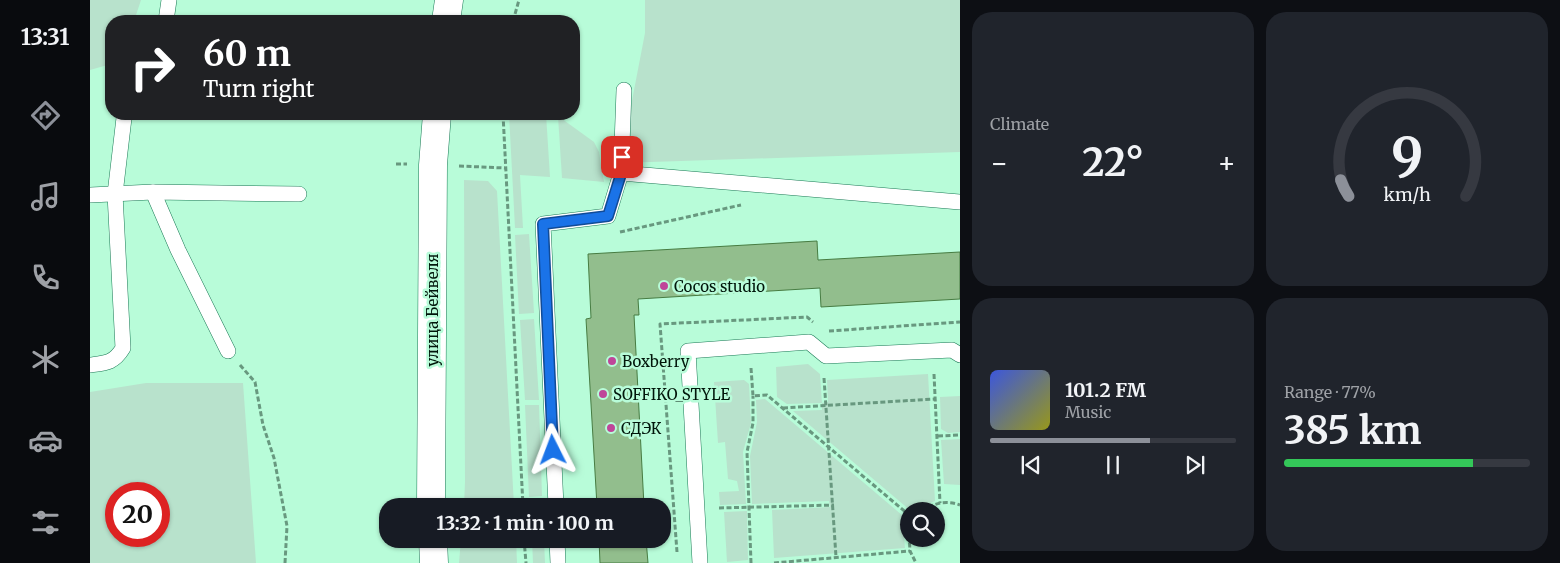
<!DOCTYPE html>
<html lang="en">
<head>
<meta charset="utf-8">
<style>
	body { margin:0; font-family:Merriweather,serif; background:#20242c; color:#f1f3f6; height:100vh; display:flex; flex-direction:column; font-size:19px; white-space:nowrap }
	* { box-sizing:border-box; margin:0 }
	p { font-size:16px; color:#9ea1a6 }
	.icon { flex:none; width:28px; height:28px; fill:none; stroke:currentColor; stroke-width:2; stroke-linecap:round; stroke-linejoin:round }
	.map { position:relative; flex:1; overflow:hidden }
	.sheet { display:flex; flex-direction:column; gap:12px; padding:12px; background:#0d0f14; width:600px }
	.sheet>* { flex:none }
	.top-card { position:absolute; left:15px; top:15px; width:475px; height:105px; border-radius:20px; box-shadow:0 1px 4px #0004; background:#202124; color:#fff; overflow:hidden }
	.buttons { position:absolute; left:810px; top:502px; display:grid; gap:10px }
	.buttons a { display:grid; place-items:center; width:45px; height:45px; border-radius:50%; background:#171b24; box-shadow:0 1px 4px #0004; font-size:25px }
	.speed { position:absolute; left:15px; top:482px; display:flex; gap:10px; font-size:25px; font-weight:700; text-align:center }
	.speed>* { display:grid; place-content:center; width:65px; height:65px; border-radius:50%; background:#171b24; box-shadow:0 1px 4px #0004; line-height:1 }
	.speed .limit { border:8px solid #d22; background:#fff; color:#111 }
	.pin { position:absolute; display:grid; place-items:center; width:42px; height:42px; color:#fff; margin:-21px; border-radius:10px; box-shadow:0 2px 8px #0006 }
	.me { position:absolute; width:55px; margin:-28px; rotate:357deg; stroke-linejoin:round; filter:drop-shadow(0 0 4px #0008) }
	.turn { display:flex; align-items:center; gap:18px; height:105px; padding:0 15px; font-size:22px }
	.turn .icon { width:65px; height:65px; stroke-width:2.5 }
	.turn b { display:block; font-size:35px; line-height:42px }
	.big { font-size:38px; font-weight:700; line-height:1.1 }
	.sheet .card { flex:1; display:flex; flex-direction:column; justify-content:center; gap:8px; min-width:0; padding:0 18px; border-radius:20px; background:#20242c }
	.sheet .dial { align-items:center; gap:0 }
	.dial svg { height:130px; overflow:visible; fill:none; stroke:#363941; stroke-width:7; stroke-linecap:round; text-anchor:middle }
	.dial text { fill:#f1f3f6; stroke:none }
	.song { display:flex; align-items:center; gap:15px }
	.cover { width:60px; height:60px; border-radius:8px; background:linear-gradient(135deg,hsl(230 70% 55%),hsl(60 70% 35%)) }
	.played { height:5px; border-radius:2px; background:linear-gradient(90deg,#8c9099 65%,#363941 65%) }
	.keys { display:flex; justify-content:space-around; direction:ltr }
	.heat { display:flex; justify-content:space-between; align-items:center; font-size:28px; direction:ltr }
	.charge { height:8px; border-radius:4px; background:linear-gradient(90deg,#34c759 77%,#363941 0) }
	.sheet .tiles { flex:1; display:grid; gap:12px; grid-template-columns:repeat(2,1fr) }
	.trip { position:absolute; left:289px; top:498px; width:292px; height:50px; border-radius:20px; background:#171b24; box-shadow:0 1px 4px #0004; font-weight:700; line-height:50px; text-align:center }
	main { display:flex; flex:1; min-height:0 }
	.tabs { display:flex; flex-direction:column; width:90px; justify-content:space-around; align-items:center; background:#090b0e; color:#9ea1a6 }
	.tabs .icon { width:35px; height:35px }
	.tabs .active { color:#8c9099 }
	.tabs b { font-size:22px; color:#f1f3f6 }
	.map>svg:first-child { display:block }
	.green { fill:#b8e2cc; fill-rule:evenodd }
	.building { fill:#92be8d; stroke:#477c42 }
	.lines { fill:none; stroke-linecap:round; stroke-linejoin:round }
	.service-casing { stroke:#1b7a56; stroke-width:16 }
	.secondary-casing { stroke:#1b7a56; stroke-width:29 }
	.path { stroke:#68987f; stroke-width:3; stroke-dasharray:5 2.5; stroke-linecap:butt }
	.service { stroke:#fff; stroke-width:15 }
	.secondary { stroke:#fff; stroke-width:28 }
	.route-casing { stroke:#114b97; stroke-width:12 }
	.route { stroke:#1a73e8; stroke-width:9 }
	.poi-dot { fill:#bf4699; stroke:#b8fcd9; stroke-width:2 }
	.labels { text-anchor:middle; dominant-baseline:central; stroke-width:5; stroke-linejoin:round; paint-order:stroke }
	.poi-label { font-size:15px; fill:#00150a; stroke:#b8fcd9; text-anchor:start }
	.street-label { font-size:15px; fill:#00150a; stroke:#b8fcd9 }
</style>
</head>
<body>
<main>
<nav class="tabs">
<b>13:31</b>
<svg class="icon active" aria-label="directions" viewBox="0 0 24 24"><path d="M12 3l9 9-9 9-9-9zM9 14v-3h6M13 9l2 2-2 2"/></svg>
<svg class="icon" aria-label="music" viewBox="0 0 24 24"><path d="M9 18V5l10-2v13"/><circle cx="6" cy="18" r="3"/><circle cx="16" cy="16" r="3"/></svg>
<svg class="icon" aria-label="phone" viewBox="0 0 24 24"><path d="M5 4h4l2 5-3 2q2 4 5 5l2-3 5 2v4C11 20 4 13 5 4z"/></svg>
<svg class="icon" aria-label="climate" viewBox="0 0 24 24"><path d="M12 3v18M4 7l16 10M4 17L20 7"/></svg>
<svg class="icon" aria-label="car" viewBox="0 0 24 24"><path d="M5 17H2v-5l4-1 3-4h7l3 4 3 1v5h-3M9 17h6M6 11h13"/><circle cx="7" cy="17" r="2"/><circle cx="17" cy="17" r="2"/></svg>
<svg class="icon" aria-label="filters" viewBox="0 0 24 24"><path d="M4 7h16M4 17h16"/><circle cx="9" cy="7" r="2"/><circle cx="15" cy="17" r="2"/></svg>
</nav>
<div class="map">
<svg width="870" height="563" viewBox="0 0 870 563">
	<rect width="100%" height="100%" fill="#b8fcd9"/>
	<g class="green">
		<polygon points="0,0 51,0 44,21 21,21 21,64 0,70"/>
		<polygon points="555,0 870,0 870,152 530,163 555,33"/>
		<polygon points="419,114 456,114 460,177 430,175 433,228 425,228"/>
		<polygon points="468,116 504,142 509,152 514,182 472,178"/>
		<polygon points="374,180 398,181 407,191 424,506 374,506 375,482"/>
		<polygon points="439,234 444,313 429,314 425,235"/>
		<polygon points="444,319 449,400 435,400 430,320"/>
		<polygon points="718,364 730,374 732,403 738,402 737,380 838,374 845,501 832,506 827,511 821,511 703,411 732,410 732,403 697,404 687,397 686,367"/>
		<polygon points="654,380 659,384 661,423 653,452 656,504 630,505 629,492 649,491 647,481 638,479 635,442 628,443 624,382"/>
		<path d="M 56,383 L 153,383 L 166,563 L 0,563 L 0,392 ZM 26,494 L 69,494 L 69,536 L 26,536 Z"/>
		<polygon points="870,396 870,432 858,433 851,429 850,397"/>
		<polygon points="675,399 819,521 814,536 815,548 684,558 682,510 740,507 739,501 662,504 660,456 667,422 666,400"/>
		<polygon points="435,405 449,405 452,496 439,497"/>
		<polygon points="870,439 870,485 854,484 851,440"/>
		<polygon points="657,511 658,560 637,562 634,512"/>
		<polygon points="371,539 426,539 427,563 369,563"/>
		<polygon points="442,539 454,539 455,563 443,563"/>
	</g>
	<g class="building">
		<polygon points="727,241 728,260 870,252 870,299 731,307 730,288 548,299 549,315 544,315 554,506 507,506 496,319 501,318 498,254"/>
		<polygon points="509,539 556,539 558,563 510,563"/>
	</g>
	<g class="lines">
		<g class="service-casing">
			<g id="service">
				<polyline points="76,21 79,0"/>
				<polyline points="531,173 534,90"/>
				<polyline points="63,192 88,250 138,351"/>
				<polyline points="0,195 63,192 209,194"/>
				<path d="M 0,365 C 16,363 24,363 33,348 L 25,194 L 34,118 L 36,114"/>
				<polyline points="466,506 453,224 518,216 531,173 870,202"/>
				<polyline points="467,539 468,563"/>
				<polyline points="610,563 598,351 719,342 736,356 862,350 870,355"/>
			</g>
		</g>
		<g class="secondary-casing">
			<g id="secondary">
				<polyline points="356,21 359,0"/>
				<polyline points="341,506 343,165 347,114"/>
				<polyline points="343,539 344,563"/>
			</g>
		</g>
		<g class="path">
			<polyline points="423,21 429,0"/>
			<polyline points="413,114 433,506"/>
			<polyline points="306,164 317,164"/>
			<polyline points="369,166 415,168"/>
			<polyline points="530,232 651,205"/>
			<polyline points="739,331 870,322"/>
			<polyline points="150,365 165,382 173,425 184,458 197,526 195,563"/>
			<polyline points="661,368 663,396 677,395 819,515"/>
			<polyline points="844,374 850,503"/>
			<polyline points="734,378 746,557"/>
			<polyline points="693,408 845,399"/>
			<polyline points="848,436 870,435"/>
			<polyline points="629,508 744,505"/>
			<path d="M 832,511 C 844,503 856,500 870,505"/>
			<polyline points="819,535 820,551 826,563"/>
			<polyline points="434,539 436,563"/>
			<polyline points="587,552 570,324 717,317 723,322"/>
			<polyline points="661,563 657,452 663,423 663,396"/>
			<polyline points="684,563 820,551"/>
		</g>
		<use href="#service" class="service"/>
		<use href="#secondary" class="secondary"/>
	</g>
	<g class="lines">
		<g class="route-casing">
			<polyline id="route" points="463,450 453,224 518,216 531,174 532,157"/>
		</g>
		<use href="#route" class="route"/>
	</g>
	<g class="poi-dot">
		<circle cx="574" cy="286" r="5"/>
		<circle cx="522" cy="361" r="5"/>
		<circle cx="513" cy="394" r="5"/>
		<circle cx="521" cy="428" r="5"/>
	</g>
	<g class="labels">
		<g class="poi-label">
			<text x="584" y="286">Cocos studio</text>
			<text x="532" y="361">Boxberry</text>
			<text x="523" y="394">SOFFIKO_STYLE</text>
			<text x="531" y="428">СДЭК</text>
		</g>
		<g class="street-label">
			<text transform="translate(342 310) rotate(-90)">улица Бейвеля</text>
		</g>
	</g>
</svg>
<div class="buttons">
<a><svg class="icon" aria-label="search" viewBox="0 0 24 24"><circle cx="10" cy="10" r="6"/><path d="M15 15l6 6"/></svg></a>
</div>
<div class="speed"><div class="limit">20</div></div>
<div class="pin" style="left:532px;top:157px;background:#d93025"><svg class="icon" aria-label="arrive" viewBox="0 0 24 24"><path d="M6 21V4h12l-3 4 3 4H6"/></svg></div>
<svg class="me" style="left:463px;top:450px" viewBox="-20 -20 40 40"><path d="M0-17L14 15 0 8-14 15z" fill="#1a73e8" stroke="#fff" stroke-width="4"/></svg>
<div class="trip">13:32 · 1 min · 100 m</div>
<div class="top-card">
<div class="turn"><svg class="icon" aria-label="right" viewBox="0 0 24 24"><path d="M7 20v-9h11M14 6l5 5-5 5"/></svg><div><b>60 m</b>Turn right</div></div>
</div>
</div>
<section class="sheet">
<div class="tiles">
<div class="card"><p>Climate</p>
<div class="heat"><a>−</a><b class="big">22°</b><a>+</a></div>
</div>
<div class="card dial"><svg viewBox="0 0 100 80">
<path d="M14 69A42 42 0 1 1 86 69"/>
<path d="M14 69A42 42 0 0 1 9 59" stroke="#8c9099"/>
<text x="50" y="56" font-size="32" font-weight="700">9</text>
<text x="50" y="72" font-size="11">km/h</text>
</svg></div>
<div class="card">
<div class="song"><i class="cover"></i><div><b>101.2 FM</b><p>Music</p></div></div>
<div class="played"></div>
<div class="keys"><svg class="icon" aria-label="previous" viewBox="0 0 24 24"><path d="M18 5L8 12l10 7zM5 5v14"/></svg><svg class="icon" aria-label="pause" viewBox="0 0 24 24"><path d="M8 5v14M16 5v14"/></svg><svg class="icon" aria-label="next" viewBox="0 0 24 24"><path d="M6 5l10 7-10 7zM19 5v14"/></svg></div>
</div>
<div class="card"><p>Range · 77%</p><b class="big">385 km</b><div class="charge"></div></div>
</div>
</section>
</main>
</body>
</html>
